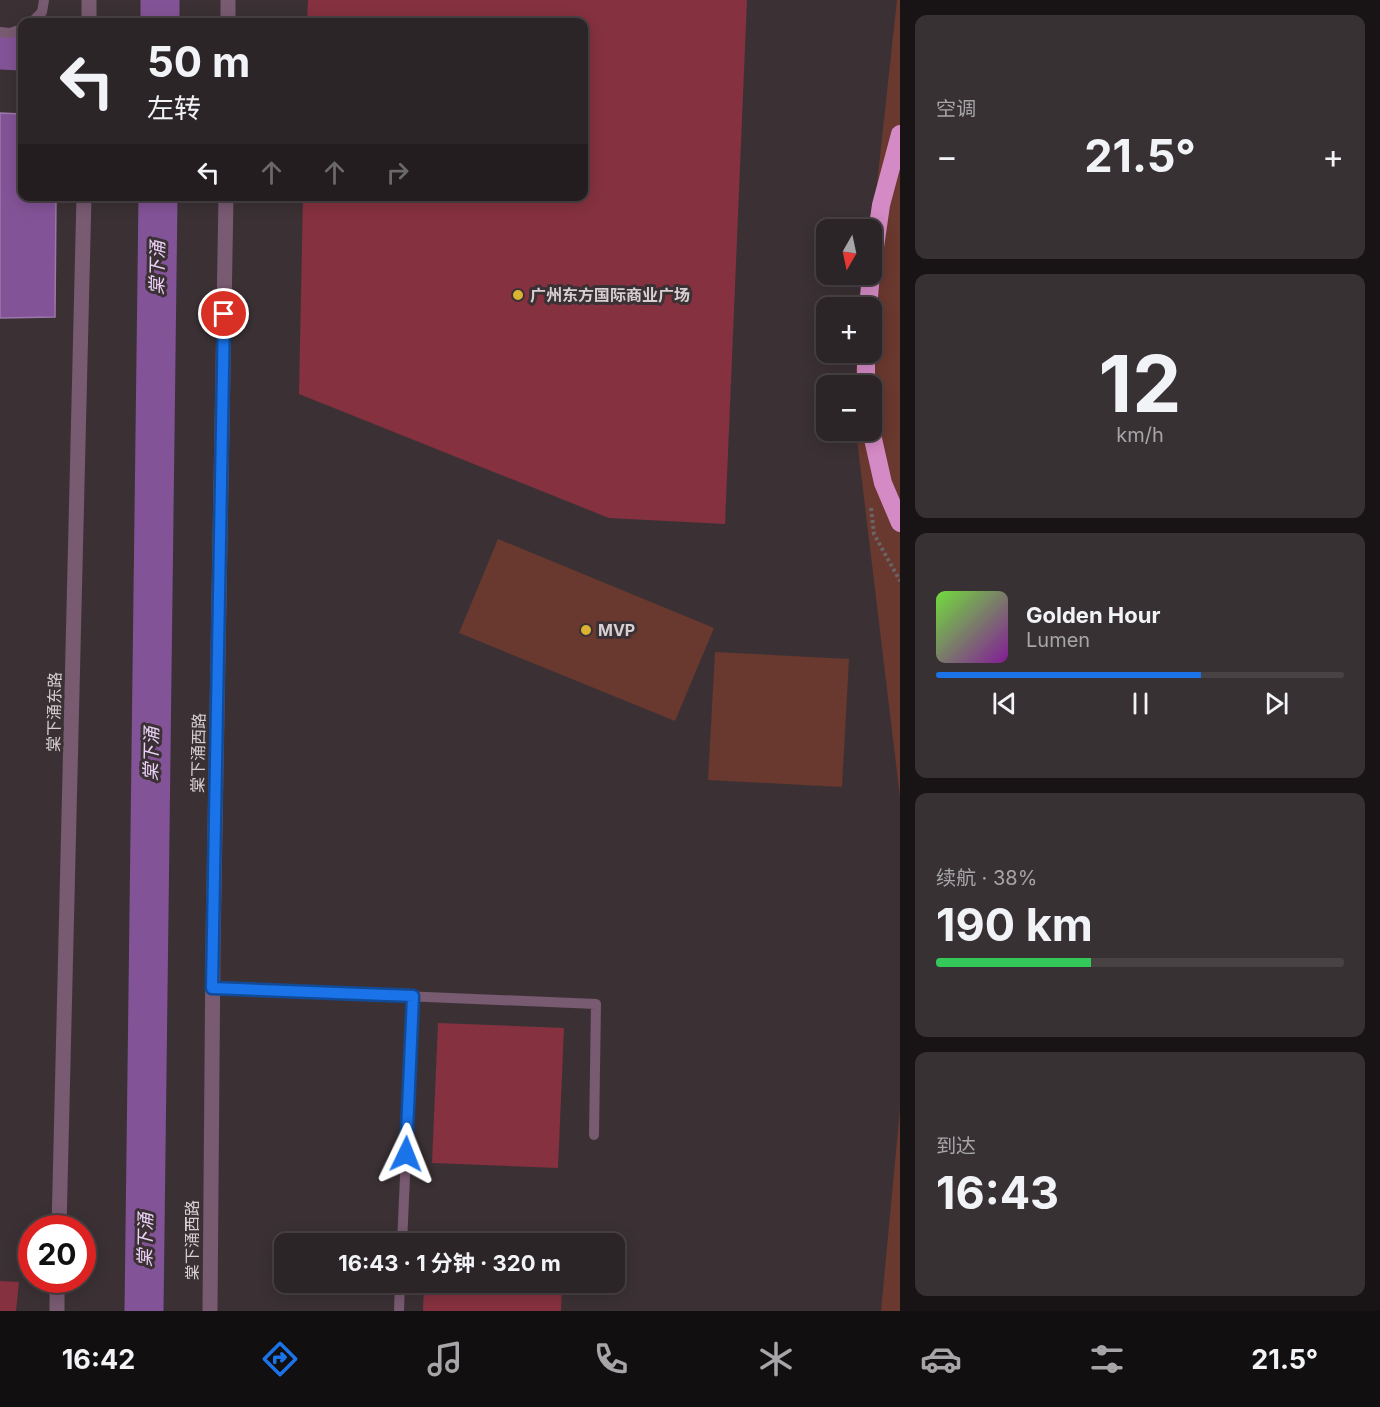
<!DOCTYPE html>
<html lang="zh">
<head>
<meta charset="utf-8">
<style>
	body { margin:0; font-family:Inter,"Noto Sans SC",sans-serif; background:#383134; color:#f1f3f6; height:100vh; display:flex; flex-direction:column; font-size:22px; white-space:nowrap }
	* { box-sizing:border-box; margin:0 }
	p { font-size:20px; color:#a6a5a8 }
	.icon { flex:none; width:33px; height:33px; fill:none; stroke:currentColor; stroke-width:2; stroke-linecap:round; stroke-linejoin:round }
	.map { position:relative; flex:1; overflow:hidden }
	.sheet { display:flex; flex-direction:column; gap:15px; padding:15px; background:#181416; width:480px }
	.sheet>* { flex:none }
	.guide { position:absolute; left:18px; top:18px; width:570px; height:183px; border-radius:12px; box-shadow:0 3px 15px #0003,0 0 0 2px #484245; background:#2c2528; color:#f1f3f6; overflow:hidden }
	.needle { width:39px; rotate:189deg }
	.fabs { position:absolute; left:816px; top:219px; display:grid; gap:12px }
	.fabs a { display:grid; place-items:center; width:66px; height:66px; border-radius:12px; background:#2c2528; box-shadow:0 3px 15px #0003,0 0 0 2px #484245; font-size:30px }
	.speed { position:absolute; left:18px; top:1215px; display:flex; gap:12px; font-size:30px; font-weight:700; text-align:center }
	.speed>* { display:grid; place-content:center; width:78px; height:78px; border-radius:50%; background:#2c2528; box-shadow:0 3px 15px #0003,0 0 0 2px #484245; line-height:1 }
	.speed .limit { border:9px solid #d22; background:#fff; color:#111 }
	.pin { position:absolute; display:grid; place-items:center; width:51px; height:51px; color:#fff; margin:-26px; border:3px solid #fff; border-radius:50%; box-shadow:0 2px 6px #0007 }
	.me { position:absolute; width:66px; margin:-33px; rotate:2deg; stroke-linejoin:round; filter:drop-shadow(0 0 4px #0008) }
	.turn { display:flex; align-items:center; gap:21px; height:126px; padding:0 30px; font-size:27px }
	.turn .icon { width:78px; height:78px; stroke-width:2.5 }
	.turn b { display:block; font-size:42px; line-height:51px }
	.lanes { display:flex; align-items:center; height:57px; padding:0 30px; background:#0003; justify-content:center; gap:30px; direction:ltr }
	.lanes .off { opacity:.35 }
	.big { font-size:45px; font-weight:700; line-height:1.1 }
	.sheet .tile { flex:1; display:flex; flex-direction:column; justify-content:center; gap:9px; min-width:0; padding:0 21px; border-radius:12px; background:#383134 }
	.sheet .dial { align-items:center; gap:0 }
	.dial b { font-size:78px; line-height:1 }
	.song { display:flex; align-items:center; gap:18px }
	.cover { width:72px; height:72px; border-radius:9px; background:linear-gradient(135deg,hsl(100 70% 55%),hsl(290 70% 35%)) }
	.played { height:6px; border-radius:3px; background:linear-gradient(90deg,#1a73e8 65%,#484245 65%) }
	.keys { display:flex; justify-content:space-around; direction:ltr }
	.heat { display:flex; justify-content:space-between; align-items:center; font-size:33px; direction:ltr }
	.charge { height:9px; border-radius:4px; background:linear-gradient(90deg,#34c759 38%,#484245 0) }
	.trip { position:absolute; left:274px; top:1233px; width:351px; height:60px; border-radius:12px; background:#2c2528; box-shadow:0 3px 15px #0003,0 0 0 2px #484245; font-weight:700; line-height:60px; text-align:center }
	.dock { display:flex; height:96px; justify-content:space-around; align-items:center; background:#120f10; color:#a6a5a8 }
	.dock .icon { width:42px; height:42px }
	.dock .current { color:#1a73e8 }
	.dock b { font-size:27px; color:#f1f3f6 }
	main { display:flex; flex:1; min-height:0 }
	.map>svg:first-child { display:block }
	.green { fill:#69382e }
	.water { fill:#835397; stroke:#9c78a9; stroke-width:1.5 }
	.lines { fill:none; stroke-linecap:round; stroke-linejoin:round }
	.river { stroke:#835397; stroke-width:39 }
	.building { fill:#86313f }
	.path { stroke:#6b6366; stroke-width:4; stroke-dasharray:3 3; stroke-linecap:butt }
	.lane { stroke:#785a71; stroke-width:10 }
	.street { stroke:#785a71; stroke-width:15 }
	.highway { stroke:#d48ac4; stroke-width:18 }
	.route-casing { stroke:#114b97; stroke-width:15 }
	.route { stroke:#1a73e8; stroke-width:10 }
	.poi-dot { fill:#dab333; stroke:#3b3135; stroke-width:2 }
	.labels { text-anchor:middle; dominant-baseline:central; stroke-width:6; stroke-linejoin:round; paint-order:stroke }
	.poi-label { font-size:16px; font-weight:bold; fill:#d6d0d2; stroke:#3b3135; text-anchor:start }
	.street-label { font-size:16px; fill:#d6d0d2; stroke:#3b3135 }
	.water-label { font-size:18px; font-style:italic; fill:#ebd1f7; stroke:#3b3135 }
</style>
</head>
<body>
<main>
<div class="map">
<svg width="900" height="1311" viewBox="0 0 900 1311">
	<rect width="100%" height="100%" fill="#3b3135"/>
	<g class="green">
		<polygon points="897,0 900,0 900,797 856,431 872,430 872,386 854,386 858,353 872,352 872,230"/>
		<polygon points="498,539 714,628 675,721 459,633"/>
		<polygon points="715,652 849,659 842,787 708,780"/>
		<polygon points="900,1109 900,1311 881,1311"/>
	</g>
	<polygon class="water" points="0,113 22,114 22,196 56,197 55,317 0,318"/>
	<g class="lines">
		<g class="river">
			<polyline points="160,22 160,0"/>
			<polyline points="0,50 22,51"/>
			<polyline points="144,1311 158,196"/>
		</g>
	</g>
	<g class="building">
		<polygon points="308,0 747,0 725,524 609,518 299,394 303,196 584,196 584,22 307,22"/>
		<polygon points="438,1023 564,1028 558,1168 432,1163"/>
		<polygon points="0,1281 19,1282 16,1311 0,1311"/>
		<polygon points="424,1282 562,1282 561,1311 423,1311"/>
	</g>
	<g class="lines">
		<polyline class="path" points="871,508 874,534 900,581"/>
		<g class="lane">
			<polyline points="32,22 42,12 44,0"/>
			<polyline points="0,32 10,33 22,29"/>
			<polyline points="212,988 596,1004 594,1135"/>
			<polyline points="402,1244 413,996"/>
			<polyline points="399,1311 400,1282"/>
		</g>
		<g class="street">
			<polyline points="89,22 89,0"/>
			<polyline points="228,22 228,0"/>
			<polyline points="59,1228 84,196"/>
			<polyline points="57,1311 57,1280"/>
			<polyline points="210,1311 213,944 226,196"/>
		</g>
		<g class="highway">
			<polyline points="872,268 881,205 900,134"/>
			<polyline points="868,308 871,274"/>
			<polyline points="866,352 866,386"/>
			<polyline points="871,430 883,483 900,523"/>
		</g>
	</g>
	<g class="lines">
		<g class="route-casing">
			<polyline id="route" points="224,314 212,988 413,996 406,1154"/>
		</g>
		<use href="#route" class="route"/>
	</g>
	<g class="poi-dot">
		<circle cx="518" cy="295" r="6"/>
		<circle cx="586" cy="630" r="6"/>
	</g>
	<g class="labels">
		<g class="poi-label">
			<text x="530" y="295">广州东方国际商业广场</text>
			<text x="598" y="630">MVP</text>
		</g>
		<g class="street-label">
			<text transform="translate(54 712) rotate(-89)">棠下涌东路</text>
			<text transform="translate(198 753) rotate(-89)">棠下涌西路</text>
			<text transform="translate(192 1240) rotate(-90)">棠下涌西路</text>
		</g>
		<g class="water-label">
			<text transform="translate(157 268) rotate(-89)">棠下涌</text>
			<text transform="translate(151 754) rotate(-89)">棠下涌</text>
			<text transform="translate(145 1240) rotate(-89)">棠下涌</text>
		</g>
	</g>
</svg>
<div class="fabs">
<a><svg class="needle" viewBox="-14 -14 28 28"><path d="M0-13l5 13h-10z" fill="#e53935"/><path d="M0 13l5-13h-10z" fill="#a6a5a8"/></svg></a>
<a>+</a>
<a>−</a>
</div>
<div class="speed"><div class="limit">20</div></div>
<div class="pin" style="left:224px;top:314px;background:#d93025"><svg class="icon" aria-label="arrive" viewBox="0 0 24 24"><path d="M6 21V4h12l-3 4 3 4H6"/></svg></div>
<svg class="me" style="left:406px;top:1154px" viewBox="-20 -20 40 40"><path d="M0-17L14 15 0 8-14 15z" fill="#1a73e8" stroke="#fff" stroke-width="4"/></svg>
<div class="trip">16:43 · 1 分钟 · 320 m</div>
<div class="guide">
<div class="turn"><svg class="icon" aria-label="left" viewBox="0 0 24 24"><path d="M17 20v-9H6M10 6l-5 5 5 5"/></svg><div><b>50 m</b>左转</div></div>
<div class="lanes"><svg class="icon" aria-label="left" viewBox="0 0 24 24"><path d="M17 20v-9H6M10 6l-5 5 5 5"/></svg><svg class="icon off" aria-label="ahead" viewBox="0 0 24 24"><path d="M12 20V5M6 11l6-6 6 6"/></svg><svg class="icon off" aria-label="ahead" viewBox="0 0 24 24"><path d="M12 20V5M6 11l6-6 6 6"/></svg><svg class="icon off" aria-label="right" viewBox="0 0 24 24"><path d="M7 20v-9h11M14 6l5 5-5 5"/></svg></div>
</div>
</div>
<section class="sheet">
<div class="tile"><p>空调</p>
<div class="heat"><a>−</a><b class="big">21.5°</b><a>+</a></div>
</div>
<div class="tile dial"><b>12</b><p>km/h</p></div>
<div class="tile">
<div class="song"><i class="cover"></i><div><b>Golden Hour</b><p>Lumen</p></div></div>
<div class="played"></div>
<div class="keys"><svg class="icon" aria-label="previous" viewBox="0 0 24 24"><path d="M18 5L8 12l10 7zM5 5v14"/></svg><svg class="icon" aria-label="pause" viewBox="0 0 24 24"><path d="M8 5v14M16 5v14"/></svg><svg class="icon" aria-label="next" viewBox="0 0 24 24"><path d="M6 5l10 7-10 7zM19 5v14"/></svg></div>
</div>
<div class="tile"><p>续航 · 38%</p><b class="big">190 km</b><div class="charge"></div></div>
<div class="tile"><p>到达</p><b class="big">16:43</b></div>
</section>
</main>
<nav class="dock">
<b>16:42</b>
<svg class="icon current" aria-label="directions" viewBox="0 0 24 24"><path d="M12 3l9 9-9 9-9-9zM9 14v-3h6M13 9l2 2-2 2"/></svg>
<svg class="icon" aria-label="music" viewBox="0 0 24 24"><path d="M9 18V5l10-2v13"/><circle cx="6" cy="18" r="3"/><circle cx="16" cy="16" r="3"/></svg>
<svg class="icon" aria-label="phone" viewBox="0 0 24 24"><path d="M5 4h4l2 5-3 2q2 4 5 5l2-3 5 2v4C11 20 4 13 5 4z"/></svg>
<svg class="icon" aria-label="climate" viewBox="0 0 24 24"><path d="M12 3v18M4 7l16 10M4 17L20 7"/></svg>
<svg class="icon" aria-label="car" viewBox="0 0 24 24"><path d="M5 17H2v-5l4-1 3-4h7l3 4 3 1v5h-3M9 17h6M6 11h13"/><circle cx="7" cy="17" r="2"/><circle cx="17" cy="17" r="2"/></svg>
<svg class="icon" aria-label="filters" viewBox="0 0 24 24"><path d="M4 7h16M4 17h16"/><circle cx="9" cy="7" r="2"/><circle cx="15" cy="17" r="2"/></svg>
<b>21.5°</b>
</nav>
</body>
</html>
